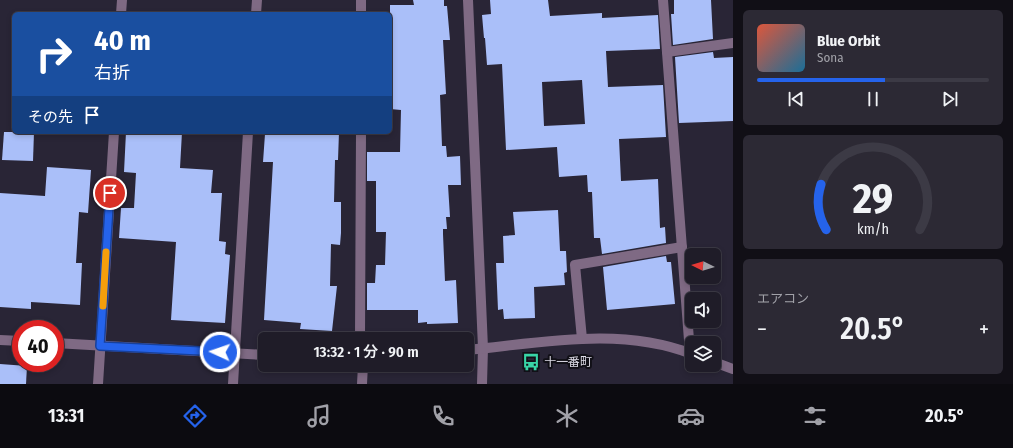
<!DOCTYPE html>
<html lang="ja">
<head>
<meta charset="utf-8">
<style>
	body { margin:0; font-family:"Fira Sans Condensed","Noto Sans JP",sans-serif; background:#2c2934; color:#f1f3f6; height:100vh; display:flex; flex-direction:column; font-size:15px; white-space:nowrap }
	* { box-sizing:border-box; margin:0 }
	p { font-size:13px; color:#a1a1a8 }
	.icon { flex:none; width:22px; height:22px; fill:none; stroke:currentColor; stroke-width:2; stroke-linecap:round; stroke-linejoin:round }
	.map { position:relative; flex:1; overflow:hidden }
	.drawer { display:flex; flex-direction:column; gap:10px; padding:10px; background:#110f16; width:280px }
	.drawer>* { flex:none }
	.hud { position:absolute; left:12px; top:12px; width:380px; height:122px; border-radius:6px; box-shadow:0 2px 6px #0003,0 0 0 1px #3c3a45; background:#1a4fa0; color:#fff; overflow:hidden }
	.needle { width:26px; rotate:275deg }
	.controls { position:absolute; left:685px; top:248px; display:grid; gap:8px }
	.controls a { display:grid; place-items:center; width:36px; height:36px; border-radius:6px; background:#1f1c28; box-shadow:0 2px 6px #0003,0 0 0 1px #3c3a45; font-size:20px }
	.speed { position:absolute; left:12px; top:320px; display:flex; gap:8px; font-size:20px; font-weight:700; text-align:center }
	.speed>* { display:grid; place-content:center; width:52px; height:52px; border-radius:50%; background:#1f1c28; box-shadow:0 2px 6px #0003,0 0 0 1px #3c3a45; line-height:1 }
	.speed .limit { border:6px solid #d22; background:#fff; color:#111 }
	.pin { position:absolute; display:grid; place-items:center; width:34px; height:34px; color:#fff; margin:-17px; border:2px solid #fff; border-radius:50%; box-shadow:0 1px 4px #0007 }
	.me { position:absolute; width:44px; margin:-22px; rotate:273deg; stroke-linejoin:round; filter:drop-shadow(0 0 3px #0008) }
	.turn { display:flex; align-items:center; gap:14px; height:84px; padding:0 16px; font-size:18px }
	.turn .icon { width:52px; height:52px; stroke-width:2.5 }
	.turn b { display:block; font-size:28px; line-height:34px }
	.then { display:flex; align-items:center; height:38px; padding:0 16px; background:#0003; gap:8px; font-size:15px }
	.big { font-size:30px; font-weight:600; line-height:1.1 }
	.drawer .card { flex:1; display:flex; flex-direction:column; justify-content:center; gap:6px; min-width:0; padding:0 14px; border-radius:6px; background:#2c2934 }
	.drawer .dial { align-items:center; gap:0 }
	.dial svg { height:104px; overflow:visible; fill:none; stroke:#3c3a45; stroke-width:7; stroke-linecap:round; text-anchor:middle }
	.dial text { fill:#f1f3f6; stroke:none }
	.song { display:flex; align-items:center; gap:12px }
	.cover { width:48px; height:48px; border-radius:6px; background:linear-gradient(135deg,hsl(10 70% 55%),hsl(200 70% 35%)) }
	.played { height:4px; border-radius:2px; background:linear-gradient(90deg,#2563eb 55%,#3c3a45 55%) }
	.keys { display:flex; justify-content:space-around; direction:ltr }
	.heat { display:flex; justify-content:space-between; align-items:center; font-size:22px; direction:ltr }
	.trip { position:absolute; left:258px; top:332px; width:216px; height:40px; border-radius:6px; background:#1f1c28; box-shadow:0 2px 6px #0003,0 0 0 1px #3c3a45; font-weight:600; line-height:40px; text-align:center }
	.menu { display:flex; height:64px; justify-content:space-around; align-items:center; background:#0c0b10; color:#a1a1a8 }
	.menu .icon { width:28px; height:28px }
	.menu .active { color:#2563eb }
	.menu b { font-size:18px; color:#f1f3f6 }
	main { display:flex; flex:1; min-height:0 }
	.map>svg:first-child { display:block }
	.building { fill:#aabff9; fill-rule:evenodd }
	.lines { fill:none; stroke-linecap:round; stroke-linejoin:round }
	.minor { stroke:#7f6a84; stroke-width:10 }
	.route-casing { stroke:#184099; stroke-width:10 }
	.route { stroke:#2563eb; stroke-width:7 }
	.slow { stroke:#f59e0b; stroke-width:7 }
	.labels { text-anchor:middle; dominant-baseline:central; stroke-width:4; stroke-linejoin:round; paint-order:stroke }
	.poi-label { font-size:12px; fill:#dedce7; stroke:#111017; text-anchor:start }
</style>
</head>
<body>
<main>
<div class="map">
<svg width="733" height="384" viewBox="0 0 733 384">
	<rect width="100%" height="100%" fill="#292536"/>
	<g class="building">
		<polygon points="413,0 444,0 444,6 447,6 450,40 443,40 446,94 440,95 442,146 446,146 447,157 460,156 461,185 448,185 450,217 446,217 447,229 443,229 443,234 445,281 456,280 458,323 427,324 427,322 418,323 418,310 367,310 367,283 375,283 376,265 385,265 386,232 376,232 376,181 367,181 367,152 400,152 401,110 390,109 390,5 414,5"/>
		<path d="M 490,0 L 548,0 L 550,16 L 602,13 L 602,18 L 658,15 L 660,49 L 606,51 L 608,87 L 663,85 L 666,137 L 619,139 L 621,181 L 658,179 L 660,228 L 665,227 L 666,243 L 602,254 L 600,238 L 594,238 L 592,192 L 588,192 L 587,175 L 559,177 L 557,147 L 506,150 L 502,64 L 487,65 L 485,38 L 484,38 L 482,15 L 491,14 ZM 582,80 L 585,124 L 544,126 L 542,82 Z"/>
		<polygon points="674,0 711,0 713,39 673,45 671,14 674,14"/>
		<polygon points="713,52 714,58 733,57 733,121 679,123 675,57"/>
		<polygon points="4,132 34,132 33,161 2,160"/>
		<polygon points="126,132 182,132 180,168 213,170 211,193 222,193 219,241 226,242 225,254 230,255 225,323 171,320 176,242 119,238 121,208 134,208 136,173 124,172"/>
		<polygon points="273,132 339,132 338,160 335,160 334,202 341,202 341,233 340,245 331,244 330,286 337,286 332,331 300,329 301,323 264,320 273,162 263,162 265,134 273,134"/>
		<polygon points="47,167 91,170 88,213 79,212 76,263 82,263 80,305 31,302 31,309 0,307 0,193 45,196"/>
		<polygon points="558,210 560,251 566,251 567,272 564,273 565,285 534,287 535,318 504,319 503,309 498,310 496,263 504,263 503,236 515,235 513,212"/>
		<polygon points="666,256 667,262 671,262 675,304 607,310 603,267"/>
		<polygon points="0,364 27,366 26,384 0,384"/>
	</g>
	<g class="lines">
		<g class="minor">
			<polyline points="468,0 483,348 482,384"/>
			<polyline points="663,0 690,353"/>
			<polyline points="121,14 122,0"/>
			<polyline points="256,14 257,0"/>
			<polyline points="361,14 361,0"/>
			<polyline points="667,52 733,43"/>
			<polyline points="360,339 361,132"/>
			<polyline points="582,339 575,265 682,247"/>
			<polyline points="0,340 21,341"/>
			<polyline points="55,343 265,355"/>
			<path d="M 467,350 C 541,343 620,326 692,354"/>
			<polyline points="714,362 733,369"/>
			<polyline points="98,384 114,132"/>
			<polyline points="233,384 248,132"/>
			<polyline points="362,384 363,365"/>
		</g>
	</g>
	<g class="lines">
		<g class="route-casing">
			<polyline id="route" points="110,193 100,346 220,352"/>
		</g>
		<use href="#route" class="route"/>
		<polyline class="slow" points="103,306 106,252"/>
	</g>
	<defs>
		<g id="bus-bare" transform="scale(1.38)"><path d="M-5-6H5V4H4V6H2V4H-2V6H-4V4H-5ZM-3.5-4V0h7V-4ZM-3.5 1.2v1.5H-2V1.2ZM2 1.2v1.5H3.5V1.2Z" fill="#38d4a6" stroke="#111017" stroke-width="2.5" paint-order="stroke"/></g>
	</defs>
	<g fill-rule="evenodd">
		<use href="#bus-bare" x="531" y="362"/>
	</g>
	<g class="labels">
		<g class="poi-label">
			<text x="544" y="362">十一番町</text>
		</g>
	</g>
</svg>
<div class="controls">
<a><svg class="needle" viewBox="-14 -14 28 28"><path d="M0-13l5 13h-10z" fill="#e53935"/><path d="M0 13l5-13h-10z" fill="#a1a1a8"/></svg></a>
<a><svg class="icon" aria-label="sound" viewBox="0 0 24 24"><path d="M4 9h4l5-4v14l-5-4H4zM17 9q2 3 0 6"/></svg></a>
<a><svg class="icon" aria-label="layers" viewBox="0 0 24 24"><path d="M12 4l9 5-9 5-9-5zM3 14l9 5 9-5"/></svg></a>
</div>
<div class="speed"><div class="limit">40</div></div>
<div class="pin" style="left:110px;top:193px;background:#d93025"><svg class="icon" aria-label="arrive" viewBox="0 0 24 24"><path d="M6 21V4h12l-3 4 3 4H6"/></svg></div>
<svg class="me" style="left:220px;top:352px" viewBox="-20 -20 40 40"><circle r="17" fill="#2563eb" stroke="#fff" stroke-width="3"/><path d="M0-11L8 9 0 5-8 9z" fill="#fff"/></svg>
<div class="trip">13:32 · 1 分 · 90 m</div>
<div class="hud">
<div class="turn"><svg class="icon" aria-label="right" viewBox="0 0 24 24"><path d="M7 20v-9h11M14 6l5 5-5 5"/></svg><div><b>40 m</b>右折</div></div>
<div class="then">その先<svg class="icon" aria-label="arrive" viewBox="0 0 24 24"><path d="M6 21V4h12l-3 4 3 4H6"/></svg></div>
</div>
</div>
<section class="drawer">
<div class="card">
<div class="song"><i class="cover"></i><div><b>Blue Orbit</b><p>Sona</p></div></div>
<div class="played"></div>
<div class="keys"><svg class="icon" aria-label="previous" viewBox="0 0 24 24"><path d="M18 5L8 12l10 7zM5 5v14"/></svg><svg class="icon" aria-label="pause" viewBox="0 0 24 24"><path d="M8 5v14M16 5v14"/></svg><svg class="icon" aria-label="next" viewBox="0 0 24 24"><path d="M6 5l10 7-10 7zM19 5v14"/></svg></div>
</div>
<div class="card dial"><svg viewBox="0 0 100 80">
<path d="M14 69A42 42 0 1 1 86 69"/>
<path d="M14 69A42 42 0 0 1 10 34" stroke="#2563eb"/>
<text x="50" y="56" font-size="32" font-weight="700">29</text>
<text x="50" y="72" font-size="11">km/h</text>
</svg></div>
<div class="card"><p>エアコン</p>
<div class="heat"><a>−</a><b class="big">20.5°</b><a>+</a></div>
</div>
</section>
</main>
<nav class="menu">
<b>13:31</b>
<svg class="icon active" aria-label="directions" viewBox="0 0 24 24"><path d="M12 3l9 9-9 9-9-9zM9 14v-3h6M13 9l2 2-2 2"/></svg>
<svg class="icon" aria-label="music" viewBox="0 0 24 24"><path d="M9 18V5l10-2v13"/><circle cx="6" cy="18" r="3"/><circle cx="16" cy="16" r="3"/></svg>
<svg class="icon" aria-label="phone" viewBox="0 0 24 24"><path d="M5 4h4l2 5-3 2q2 4 5 5l2-3 5 2v4C11 20 4 13 5 4z"/></svg>
<svg class="icon" aria-label="climate" viewBox="0 0 24 24"><path d="M12 3v18M4 7l16 10M4 17L20 7"/></svg>
<svg class="icon" aria-label="car" viewBox="0 0 24 24"><path d="M5 17H2v-5l4-1 3-4h7l3 4 3 1v5h-3M9 17h6M6 11h13"/><circle cx="7" cy="17" r="2"/><circle cx="17" cy="17" r="2"/></svg>
<svg class="icon" aria-label="filters" viewBox="0 0 24 24"><path d="M4 7h16M4 17h16"/><circle cx="9" cy="7" r="2"/><circle cx="15" cy="17" r="2"/></svg>
<b>20.5°</b>
</nav>
</body>
</html>
